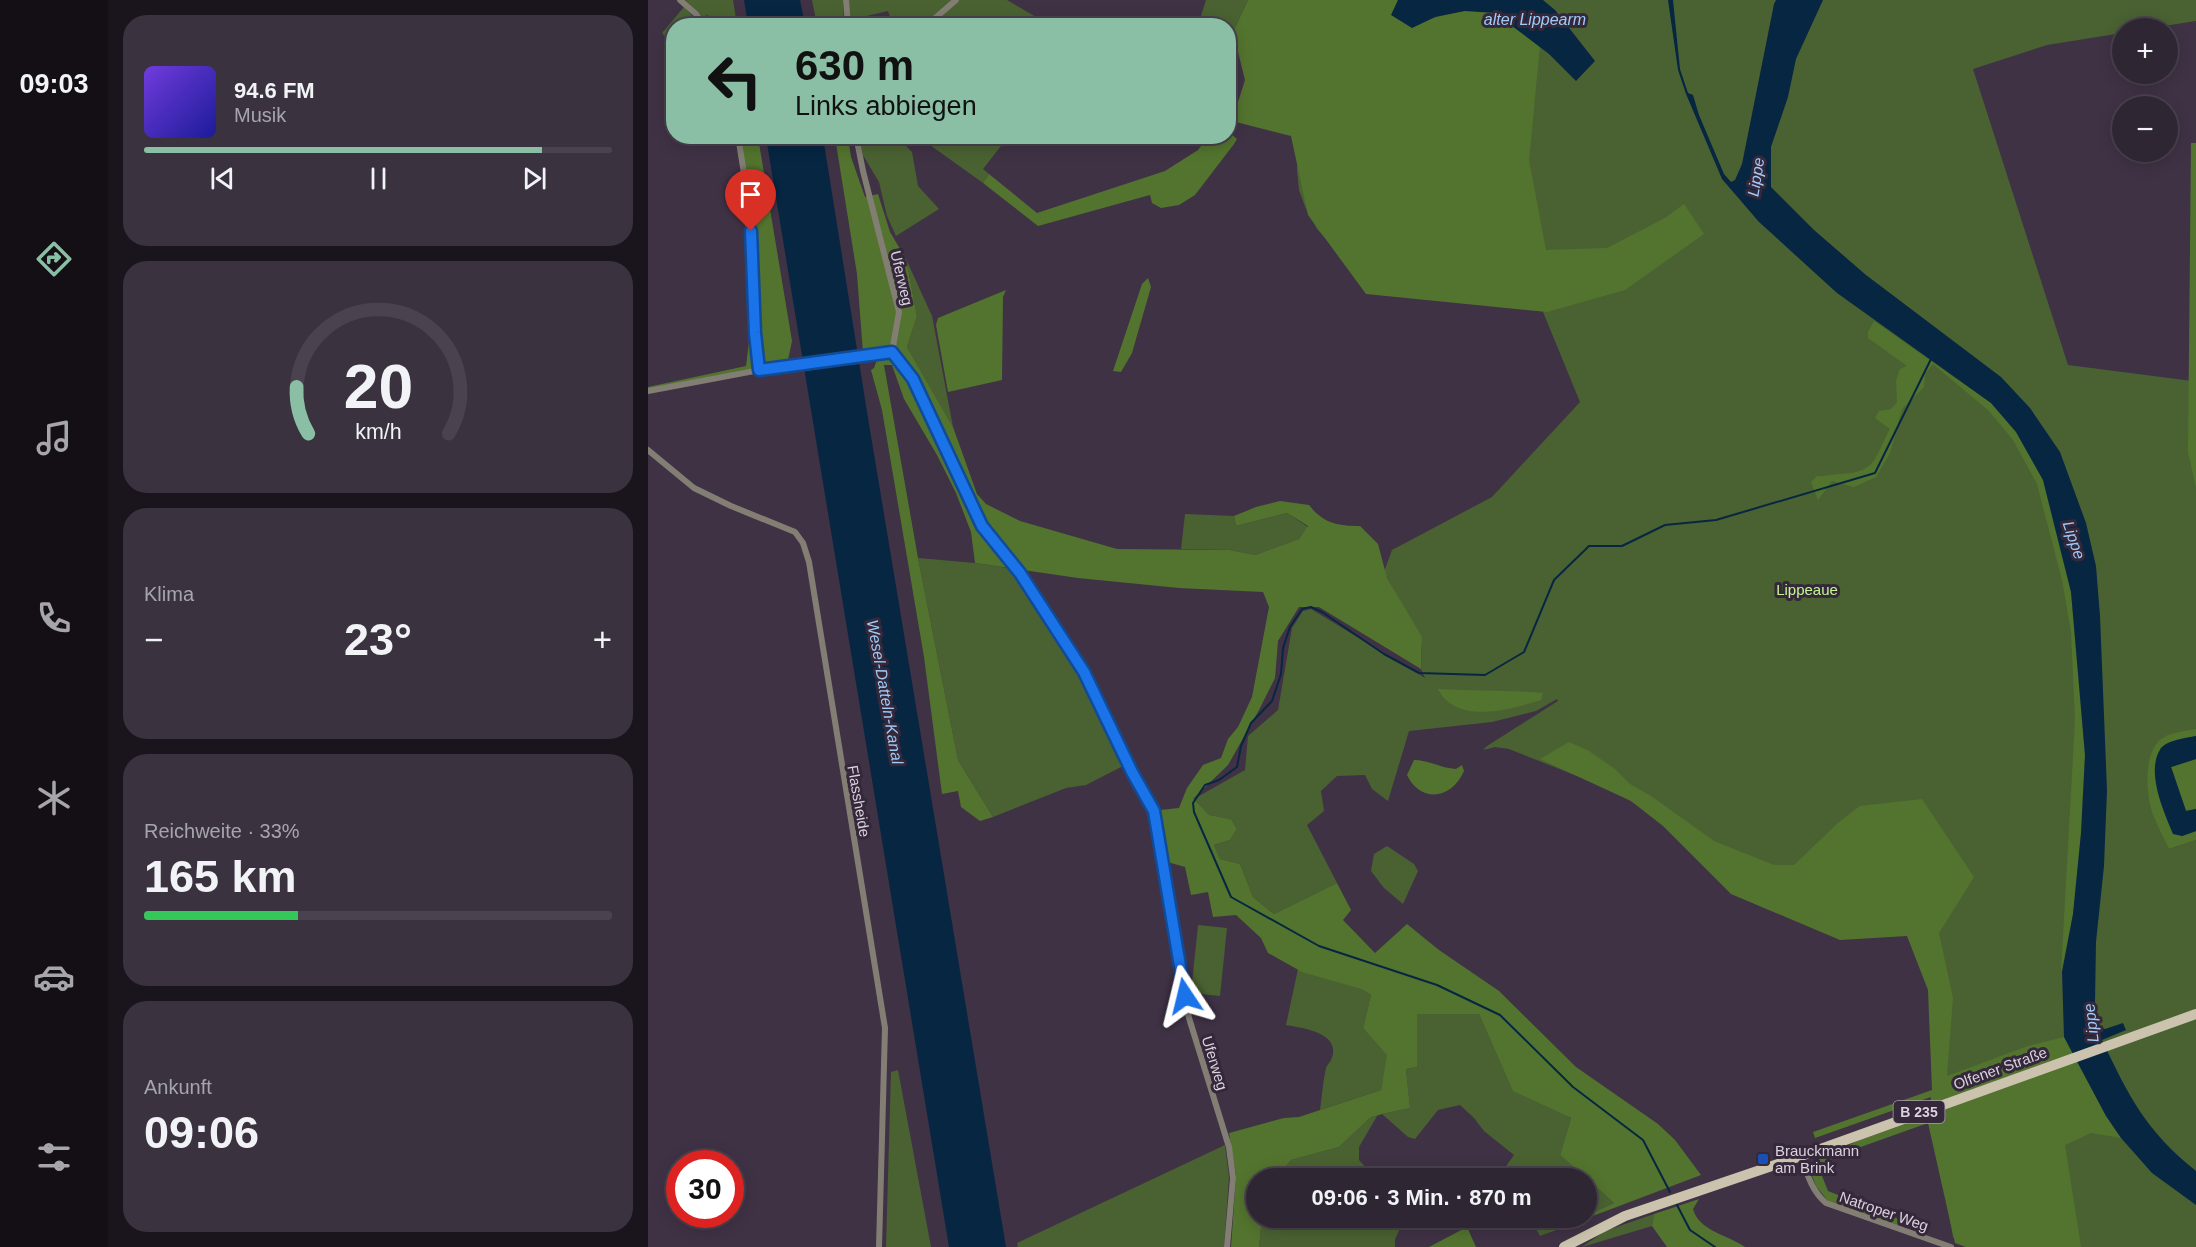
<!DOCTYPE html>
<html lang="de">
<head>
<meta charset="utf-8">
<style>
	body { margin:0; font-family:Arial,sans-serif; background:#3b3240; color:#f1f3f6; height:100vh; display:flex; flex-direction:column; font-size:22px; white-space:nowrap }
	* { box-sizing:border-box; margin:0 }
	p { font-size:20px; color:#a7a5ac }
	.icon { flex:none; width:33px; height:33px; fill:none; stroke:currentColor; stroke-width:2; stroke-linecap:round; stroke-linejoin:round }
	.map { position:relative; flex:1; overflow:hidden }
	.sheet { display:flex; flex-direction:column; gap:15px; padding:15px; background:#1a151d; width:540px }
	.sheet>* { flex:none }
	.banner { position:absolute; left:18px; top:18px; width:570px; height:126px; border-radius:24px; box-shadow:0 3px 15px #0003,0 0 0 2px #4a434f; background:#8abfa5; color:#111; overflow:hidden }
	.controls { position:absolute; left:1464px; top:18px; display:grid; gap:12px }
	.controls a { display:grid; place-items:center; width:66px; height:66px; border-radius:50%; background:#2f2634; box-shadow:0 3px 15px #0003,0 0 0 2px #4a434f; font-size:30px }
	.speed { position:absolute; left:18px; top:1150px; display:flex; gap:12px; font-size:30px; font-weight:700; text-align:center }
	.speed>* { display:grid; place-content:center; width:78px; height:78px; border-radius:50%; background:#2f2634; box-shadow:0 3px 15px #0003,0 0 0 2px #4a434f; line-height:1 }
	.speed .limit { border:9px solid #d22; background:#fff; color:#111 }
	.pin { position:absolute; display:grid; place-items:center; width:51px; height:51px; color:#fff; margin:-62px -26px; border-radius:50% 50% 50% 0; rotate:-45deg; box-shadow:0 0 6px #0007 }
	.pin .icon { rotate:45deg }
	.me { position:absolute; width:66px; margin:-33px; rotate:350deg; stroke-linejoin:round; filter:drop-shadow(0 0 4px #0008) }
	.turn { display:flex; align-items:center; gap:21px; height:126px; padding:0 30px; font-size:27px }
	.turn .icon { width:78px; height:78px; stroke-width:2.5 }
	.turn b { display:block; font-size:42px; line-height:51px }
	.big { font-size:45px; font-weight:700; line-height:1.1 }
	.sheet .tile { flex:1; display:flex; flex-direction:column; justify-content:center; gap:9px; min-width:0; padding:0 21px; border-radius:24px; background:#3b3240 }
	.sheet .dial { align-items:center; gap:0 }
	.dial svg { height:156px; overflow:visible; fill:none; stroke:#4a434f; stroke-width:7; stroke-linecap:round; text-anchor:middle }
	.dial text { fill:#f1f3f6; stroke:none }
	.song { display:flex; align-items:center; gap:18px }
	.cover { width:72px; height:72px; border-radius:9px; background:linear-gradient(135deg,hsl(260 70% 55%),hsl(240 70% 35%)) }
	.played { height:6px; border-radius:3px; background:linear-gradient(90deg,#8abfa5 85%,#4a434f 85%) }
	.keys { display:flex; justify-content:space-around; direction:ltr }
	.heat { display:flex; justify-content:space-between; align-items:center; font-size:33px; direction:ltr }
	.charge { height:9px; border-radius:4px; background:linear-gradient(90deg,#34c759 33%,#4a434f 0) }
	.trip { position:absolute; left:598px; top:1168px; width:351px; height:60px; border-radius:30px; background:#2f2634; box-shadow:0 3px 15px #0003,0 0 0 2px #4a434f; font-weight:700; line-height:60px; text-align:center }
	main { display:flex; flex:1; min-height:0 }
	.menu { display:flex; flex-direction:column; width:108px; justify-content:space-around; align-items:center; background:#130f15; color:#a7a5ac }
	.menu .icon { width:42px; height:42px }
	.menu .active { color:#8abfa5 }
	.menu b { font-size:27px; color:#f1f3f6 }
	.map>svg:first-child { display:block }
	.green { fill:#4a6232 }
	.forest { fill:#53742e }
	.water { fill:#072642 }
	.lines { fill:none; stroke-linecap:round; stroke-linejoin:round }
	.stream { stroke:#072642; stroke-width:2 }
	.minor { stroke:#827e74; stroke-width:6 }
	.primary { stroke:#ccc3ae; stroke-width:10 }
	.route-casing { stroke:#114b97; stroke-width:15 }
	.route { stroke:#1a73e8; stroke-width:10 }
	.transit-dot { fill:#1a4fb4; stroke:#34283a; stroke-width:2 }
	.labels { text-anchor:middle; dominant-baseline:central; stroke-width:6; stroke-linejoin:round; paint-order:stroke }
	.shield { fill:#34283a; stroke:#a89fad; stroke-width:1.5 }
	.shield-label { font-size:14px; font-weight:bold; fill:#dad2de }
	.street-label { font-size:15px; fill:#dad2de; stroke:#34283a }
	.park-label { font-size:15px; fill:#c5f694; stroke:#34283a }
	.poi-label { font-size:15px; fill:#dad2de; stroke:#34283a; text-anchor:start }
	.water-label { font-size:16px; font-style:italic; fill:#9ecbf9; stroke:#34283a }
</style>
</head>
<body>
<main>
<nav class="menu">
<b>09:03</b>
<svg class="icon active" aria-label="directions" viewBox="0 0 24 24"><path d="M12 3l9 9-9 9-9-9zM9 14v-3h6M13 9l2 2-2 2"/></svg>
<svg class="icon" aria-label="music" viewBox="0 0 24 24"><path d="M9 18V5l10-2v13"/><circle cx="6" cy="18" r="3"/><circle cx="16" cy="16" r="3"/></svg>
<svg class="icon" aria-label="phone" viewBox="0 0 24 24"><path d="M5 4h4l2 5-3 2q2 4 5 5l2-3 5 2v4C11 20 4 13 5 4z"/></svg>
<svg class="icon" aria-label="climate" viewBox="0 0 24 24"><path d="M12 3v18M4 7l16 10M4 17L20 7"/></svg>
<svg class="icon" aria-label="car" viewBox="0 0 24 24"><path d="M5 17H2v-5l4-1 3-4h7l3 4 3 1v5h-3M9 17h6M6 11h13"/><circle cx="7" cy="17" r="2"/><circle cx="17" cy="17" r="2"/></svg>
<svg class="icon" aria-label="filters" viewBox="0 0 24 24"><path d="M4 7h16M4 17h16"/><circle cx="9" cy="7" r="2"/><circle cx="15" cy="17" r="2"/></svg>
</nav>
<section class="sheet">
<div class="tile">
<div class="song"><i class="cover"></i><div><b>94.6 FM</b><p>Musik</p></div></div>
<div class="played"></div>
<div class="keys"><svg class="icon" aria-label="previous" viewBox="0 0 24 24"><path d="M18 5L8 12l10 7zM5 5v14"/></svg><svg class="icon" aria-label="pause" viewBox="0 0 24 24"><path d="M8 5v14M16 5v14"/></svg><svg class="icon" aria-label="next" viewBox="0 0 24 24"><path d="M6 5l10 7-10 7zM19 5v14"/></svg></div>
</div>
<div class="tile dial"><svg viewBox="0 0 100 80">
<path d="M14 69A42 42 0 1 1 86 69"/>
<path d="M14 69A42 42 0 0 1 8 45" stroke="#8abfa5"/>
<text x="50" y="56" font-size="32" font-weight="700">20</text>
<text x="50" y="72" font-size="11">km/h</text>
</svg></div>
<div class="tile"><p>Klima</p>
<div class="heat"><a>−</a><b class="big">23°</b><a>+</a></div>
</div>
<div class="tile"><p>Reichweite · 33%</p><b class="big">165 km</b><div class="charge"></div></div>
<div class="tile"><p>Ankunft</p><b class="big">09:06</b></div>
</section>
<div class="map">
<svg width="1548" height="1247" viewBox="0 0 1548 1247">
	<rect width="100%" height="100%" fill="#3f3245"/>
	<g class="green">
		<polygon points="37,0 85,0 89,25 63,25 60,15 55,17"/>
		<polygon points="164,0 195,0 196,25 169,25"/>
		<polygon points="200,0 304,0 275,26 245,25 240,11 202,20"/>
		<polygon points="310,0 359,0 400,24 283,26"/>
		<polygon points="558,0 600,0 585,32 581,32 580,26 550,25"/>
		<polygon points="700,0 1548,0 1548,21 1503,28 1474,28 1474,33 1399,45 1325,69 1420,365 1544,381 1548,480 1548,730 1516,737 1511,742 1521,849 1548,840 1548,1247 1322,1247 1309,1242 1305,1237 1284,1120 1297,1078 1270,933 1016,822 967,791 861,749 847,747 835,750 839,746 910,701 909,699 888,711 844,722 761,731 740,801 724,789 717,775 689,776 673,791 676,811 659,825 689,883 626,914 605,897 592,864 572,859 566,845 582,840 589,829 583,819 561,815 544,800 597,770 600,736 630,710 644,628 655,611 663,609 777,678 773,669 774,646 736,572 744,550 844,497 932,402 893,307 722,289 669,229 658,209 651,190 649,170 651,136"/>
		<polygon points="36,7 53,25 26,26 25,45 14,33"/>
		<polygon points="211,137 249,137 264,152 270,186 291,209 248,236 239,216 231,182 215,155"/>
		<polygon points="277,137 277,136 360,137 335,169 341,174 335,183 275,140"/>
		<polygon points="258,259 284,316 305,427 259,347 269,316"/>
		<polygon points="639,513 660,527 651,539 607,555 582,550 533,549 537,514 586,516 588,526"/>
		<path d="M 270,558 L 327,563 L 366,569 C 409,632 449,694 477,765 L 438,785 L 418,788 L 345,817 L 310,760 Z"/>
		<polygon points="739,846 766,864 770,871 755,904 736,888 723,871 726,854"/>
		<polygon points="550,925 579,928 572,996 543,993"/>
		<path d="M 650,969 L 713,989 L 723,995 L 715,1028 L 740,1054 L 733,1090 L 672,1110 C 674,1096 675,1081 678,1068 C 679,1065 682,1062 683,1060 C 695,1033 655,1028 638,1025 Z"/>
		<polygon points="769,1014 831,1014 865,1090 923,1118 912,1155 966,1203 939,1215 939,1179 862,1179 856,1169 866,1155 836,1131 826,1118 812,1105 790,1110 767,1139 760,1137 734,1114 762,1108 758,1069 769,1067"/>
		<polygon points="250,1070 283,1247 238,1247 243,1072"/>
		<polygon points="729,1116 711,1147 711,1160 726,1177 724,1179 628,1179 643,1160 691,1147 722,1118"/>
		<polygon points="577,1145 581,1177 576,1247 370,1247 369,1243"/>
		<polygon points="1006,1214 1004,1226 934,1247 957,1231"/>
		<polygon points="614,1218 716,1218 728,1228 736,1218 744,1218 748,1222 751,1231 747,1239 747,1247 611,1247"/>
		<polygon points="882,1218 932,1218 892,1236"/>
	</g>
	<g class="forest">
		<path d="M 600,0 L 750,0 L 744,15 L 764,28 C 788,16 818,5 846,13 C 857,16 882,38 892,46 L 881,160 L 898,250 L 959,248 L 1017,218 L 1036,204 L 1056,234 L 977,290 L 899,312 L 718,294 L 660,215 L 643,136 L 584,121 L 597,80 L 585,32 Z"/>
		<polygon points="581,132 589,139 586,144 547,195 531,205 513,208 504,203 502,195 390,226 335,183 341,174 389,213 517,171 550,150 560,137 580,136"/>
		<polygon points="90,137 110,137 144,341 139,365 0,390 0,387 98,366 104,317 97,226 102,211"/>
		<path d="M 187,137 L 200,137 L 203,157 L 217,197 L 230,194 L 242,232 L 258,259 L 269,316 L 259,347 L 305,427 L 329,494 L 338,504 L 372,521 L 469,549 L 582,550 L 607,555 L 651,539 L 660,526 L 639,513 L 588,526 L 586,516 L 608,507 L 632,501 L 661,505 C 675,523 689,526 712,526 L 730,544 L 739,578 L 774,637 L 773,669 L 671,607 L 651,607 L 630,641 L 627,678 L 611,710 L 580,765 L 545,799 L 561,815 L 583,819 L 589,829 L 582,840 L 566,845 L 572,859 L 592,864 L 605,897 L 626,914 L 689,883 L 703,910 L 695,920 L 727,953 L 759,924 L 791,950 L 851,991 L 928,1067 L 1010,1124 L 1027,1140 L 1053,1175 L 892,1236 L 932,1218 L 939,1218 L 939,1215 L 966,1203 L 912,1155 L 923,1118 L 865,1091 L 831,1014 L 769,1014 L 769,1067 L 758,1069 L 762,1108 L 734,1114 L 722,1118 L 691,1147 L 643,1160 L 628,1179 L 609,1179 L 609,1218 L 614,1218 L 611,1247 L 583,1247 L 588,1176 L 581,1133 L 636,1118 L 651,1117 L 733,1090 L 739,1055 L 715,1028 L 723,995 L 713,989 L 654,972 L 620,953 L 613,938 L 588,915 L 565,917 L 560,892 L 543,895 L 537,867 L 516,861 L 512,810 L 531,808 L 539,788 L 555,765 L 573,758 L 580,739 L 590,727 L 604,697 L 621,607 L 615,592 L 531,588 L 430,578 L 327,563 L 323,532 L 308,493 L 289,455 L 256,399 L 244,365 L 236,365 L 270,558 L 310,760 L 345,817 L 332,821 L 313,807 L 310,791 L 294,794 L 276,657 L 234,410 L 223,370 L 226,368 L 230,357 L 243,355 L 250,364 L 248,349 L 215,353 L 209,274 Z"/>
		<polygon points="1543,143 1548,143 1548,487 1540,452"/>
		<polygon points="500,278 503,287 484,353 473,372 465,371 494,284"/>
		<polygon points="358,290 355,297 354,380 300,392 288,325 290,318"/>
		<path d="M 1226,321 L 1343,403 L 1368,432 L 1395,480 L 1423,592 L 1437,755 L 1433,833 L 1425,914 L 1413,973 L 1427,720 L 1423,632 L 1414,580 L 1389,484 L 1365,440 L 1341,411 L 1285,364 L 1277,374 L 1276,387 L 1254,409 L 1242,453 L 1228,477 L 1206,487 L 1184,481 L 1170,500 L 1163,482 L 1169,476 C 1178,477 1184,474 1193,474 C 1230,472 1226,457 1242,429 L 1227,418 L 1231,411 L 1243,409 L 1249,402 L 1248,381 L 1252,369 L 1259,366 L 1220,338 L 1220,332 Z"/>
		<path d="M 790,689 C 825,691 860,690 895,693 L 893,700 C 862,710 808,725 790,689 Z"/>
		<path d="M 1548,729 L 1548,736 L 1520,743 L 1513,748 L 1534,836 L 1548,831 L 1548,840 L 1521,849 C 1516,838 1510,827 1505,815 C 1498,795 1494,750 1516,737 C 1525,732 1538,731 1548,729 Z"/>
		<polygon points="921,742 941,751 967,769 982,784 1003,796 1066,841 1126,865 1146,865 1191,822 1212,806 1274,799 1326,877 1291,933 1305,998 1299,1076 1380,1046 1416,1037 1458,1116 1473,1138 1443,1133 1417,1145 1433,1247 1318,1247 1307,1243 1280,1123 1193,1154 1175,1164 1172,1171 1180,1191 1250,1219 1250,1226 1180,1201 1168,1186 1162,1171 1172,1158 1212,1140 1280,1116 1283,1097 1167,1138 1165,1132 1284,1090 1280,990 1259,936 1192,940 1083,894 1015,826 983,801 892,759"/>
		<polygon points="1548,759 1548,809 1538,811 1523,767"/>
		<path d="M 766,760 C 780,760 793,768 808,769 L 814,765 L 816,771 C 804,799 773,804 759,775 Z"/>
		<path d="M 1051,1199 L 1045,1209 C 1051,1231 1080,1235 1097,1247 L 1019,1247 L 1004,1226 L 1006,1214 Z"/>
		<polygon points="819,1227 828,1247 781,1247"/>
	</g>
	<g class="water">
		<polygon points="96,0 152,0 157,25 100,25"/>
		<polygon points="750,0 895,0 907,10 947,61 928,81 901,54 847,13 817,11 787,17 764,28 743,15"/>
		<path d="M 1020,0 L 1025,0 L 1032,69 L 1040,93 L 1045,95 L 1051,115 L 1076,174 L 1083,182 L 1087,180 L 1094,164 L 1126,4 L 1128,0 L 1175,0 L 1148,59 L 1140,97 L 1123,147 L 1123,187 L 1166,230 L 1218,275 L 1353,377 L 1382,408 L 1412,452 L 1438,523 L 1448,566 L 1452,616 L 1459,790 L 1456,866 L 1448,942 L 1447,1002 L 1451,1027 L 1457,1029 L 1475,1023 L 1478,1030 L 1454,1040 C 1481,1097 1498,1131 1548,1171 L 1548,1205 L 1504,1173 L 1473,1138 L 1458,1116 L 1416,1037 L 1414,972 L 1425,914 L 1433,833 L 1437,755 L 1423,592 L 1395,480 L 1368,432 L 1343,403 L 1189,293 L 1111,222 L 1074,179 L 1038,94 L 1030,70 Z"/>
		<polygon points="118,137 175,137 220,418 358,1247 301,1247"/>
		<path d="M 1548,736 L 1548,759 L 1523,767 L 1538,811 L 1548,809 L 1548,831 L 1534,836 L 1525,834 C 1516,812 1497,771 1513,748 C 1520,740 1538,738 1548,736 Z"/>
	</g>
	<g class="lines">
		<g class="stream">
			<polyline points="1022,1192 995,1140 925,1087 852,1015 789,985 671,946 583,897 546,812 545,803 557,785 571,780 589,767 593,746 603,723 624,701 633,674 635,648 642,627 654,609 663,607 674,612 736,654 771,673 837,675 876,652 906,580 941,546 974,546 1017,525 1068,520 1227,473 1283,359"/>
			<polyline points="1029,1205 1042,1230 1067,1247"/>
		</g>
		<g class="minor">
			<polyline points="32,0 48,14 57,26"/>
			<polyline points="198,0 200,26"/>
			<polyline points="278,26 308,0"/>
			<polyline points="90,136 102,211 107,333 111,370"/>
			<polyline points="208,136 215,171 251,312 244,352 265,379 334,526 372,573 436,672 484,772 506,811 541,1018 581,1147 585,1178 579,1247"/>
			<polyline points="0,391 139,365 244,352"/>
			<polyline points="0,450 46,488 83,506 147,532 155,543 161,562 237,1028 231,1247"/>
			<path d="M 1153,1156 C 1159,1173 1163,1190 1178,1203 L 1303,1247"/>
		</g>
		<polyline class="primary" points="916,1247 977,1216 1153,1156 1548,1014"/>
	</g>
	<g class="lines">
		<g class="route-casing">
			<polyline id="route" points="103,231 107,333 111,370 244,352 265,379 334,526 372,573 436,672 484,772 506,811 537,996"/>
		</g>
		<use href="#route" class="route"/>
	</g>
	<rect class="transit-dot" x="1109" y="1153" width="12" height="12" rx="3"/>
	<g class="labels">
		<rect class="shield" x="1245.5" y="1101" width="51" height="22" rx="4.5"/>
		<g class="shield-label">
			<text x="1271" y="1112">B 235</text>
		</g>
		<g class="street-label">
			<text transform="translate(254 278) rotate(77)">Uferweg</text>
			<text transform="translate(211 801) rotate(80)">Flassheide</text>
			<text transform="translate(567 1063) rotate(73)">Uferweg</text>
			<text transform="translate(1352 1068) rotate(-20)">Olfener Straße</text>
			<text transform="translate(1236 1211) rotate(19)">Natroper Weg</text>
		</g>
		<g class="park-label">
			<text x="1159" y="589">Lippeaue</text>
		</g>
		<g class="poi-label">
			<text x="1127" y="1150">Brauckmann<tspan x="1127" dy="17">am Brink</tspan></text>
		</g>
		<g class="water-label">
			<text x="887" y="19">alter Lippearm</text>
			<text transform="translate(1108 177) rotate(-81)">Lippe</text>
			<text transform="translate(1426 540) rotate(71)">Lippe</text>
			<text transform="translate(237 692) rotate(80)">Wesel-Datteln-Kanal</text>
			<text transform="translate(1443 1023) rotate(-97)">Lippe</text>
		</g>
	</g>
</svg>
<div class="controls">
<a>+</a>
<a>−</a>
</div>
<div class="speed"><div class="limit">30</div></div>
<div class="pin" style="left:103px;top:231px;background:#d93025"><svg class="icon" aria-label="arrive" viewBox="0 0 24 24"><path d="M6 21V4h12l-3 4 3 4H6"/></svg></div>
<svg class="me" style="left:537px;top:996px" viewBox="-20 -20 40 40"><path d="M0-17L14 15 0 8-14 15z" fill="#1a73e8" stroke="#fff" stroke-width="4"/></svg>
<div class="trip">09:06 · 3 Min. · 870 m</div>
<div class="banner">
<div class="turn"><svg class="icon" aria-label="left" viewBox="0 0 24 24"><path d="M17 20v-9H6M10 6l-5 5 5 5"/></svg><div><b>630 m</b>Links abbiegen</div></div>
</div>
</div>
</main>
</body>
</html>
